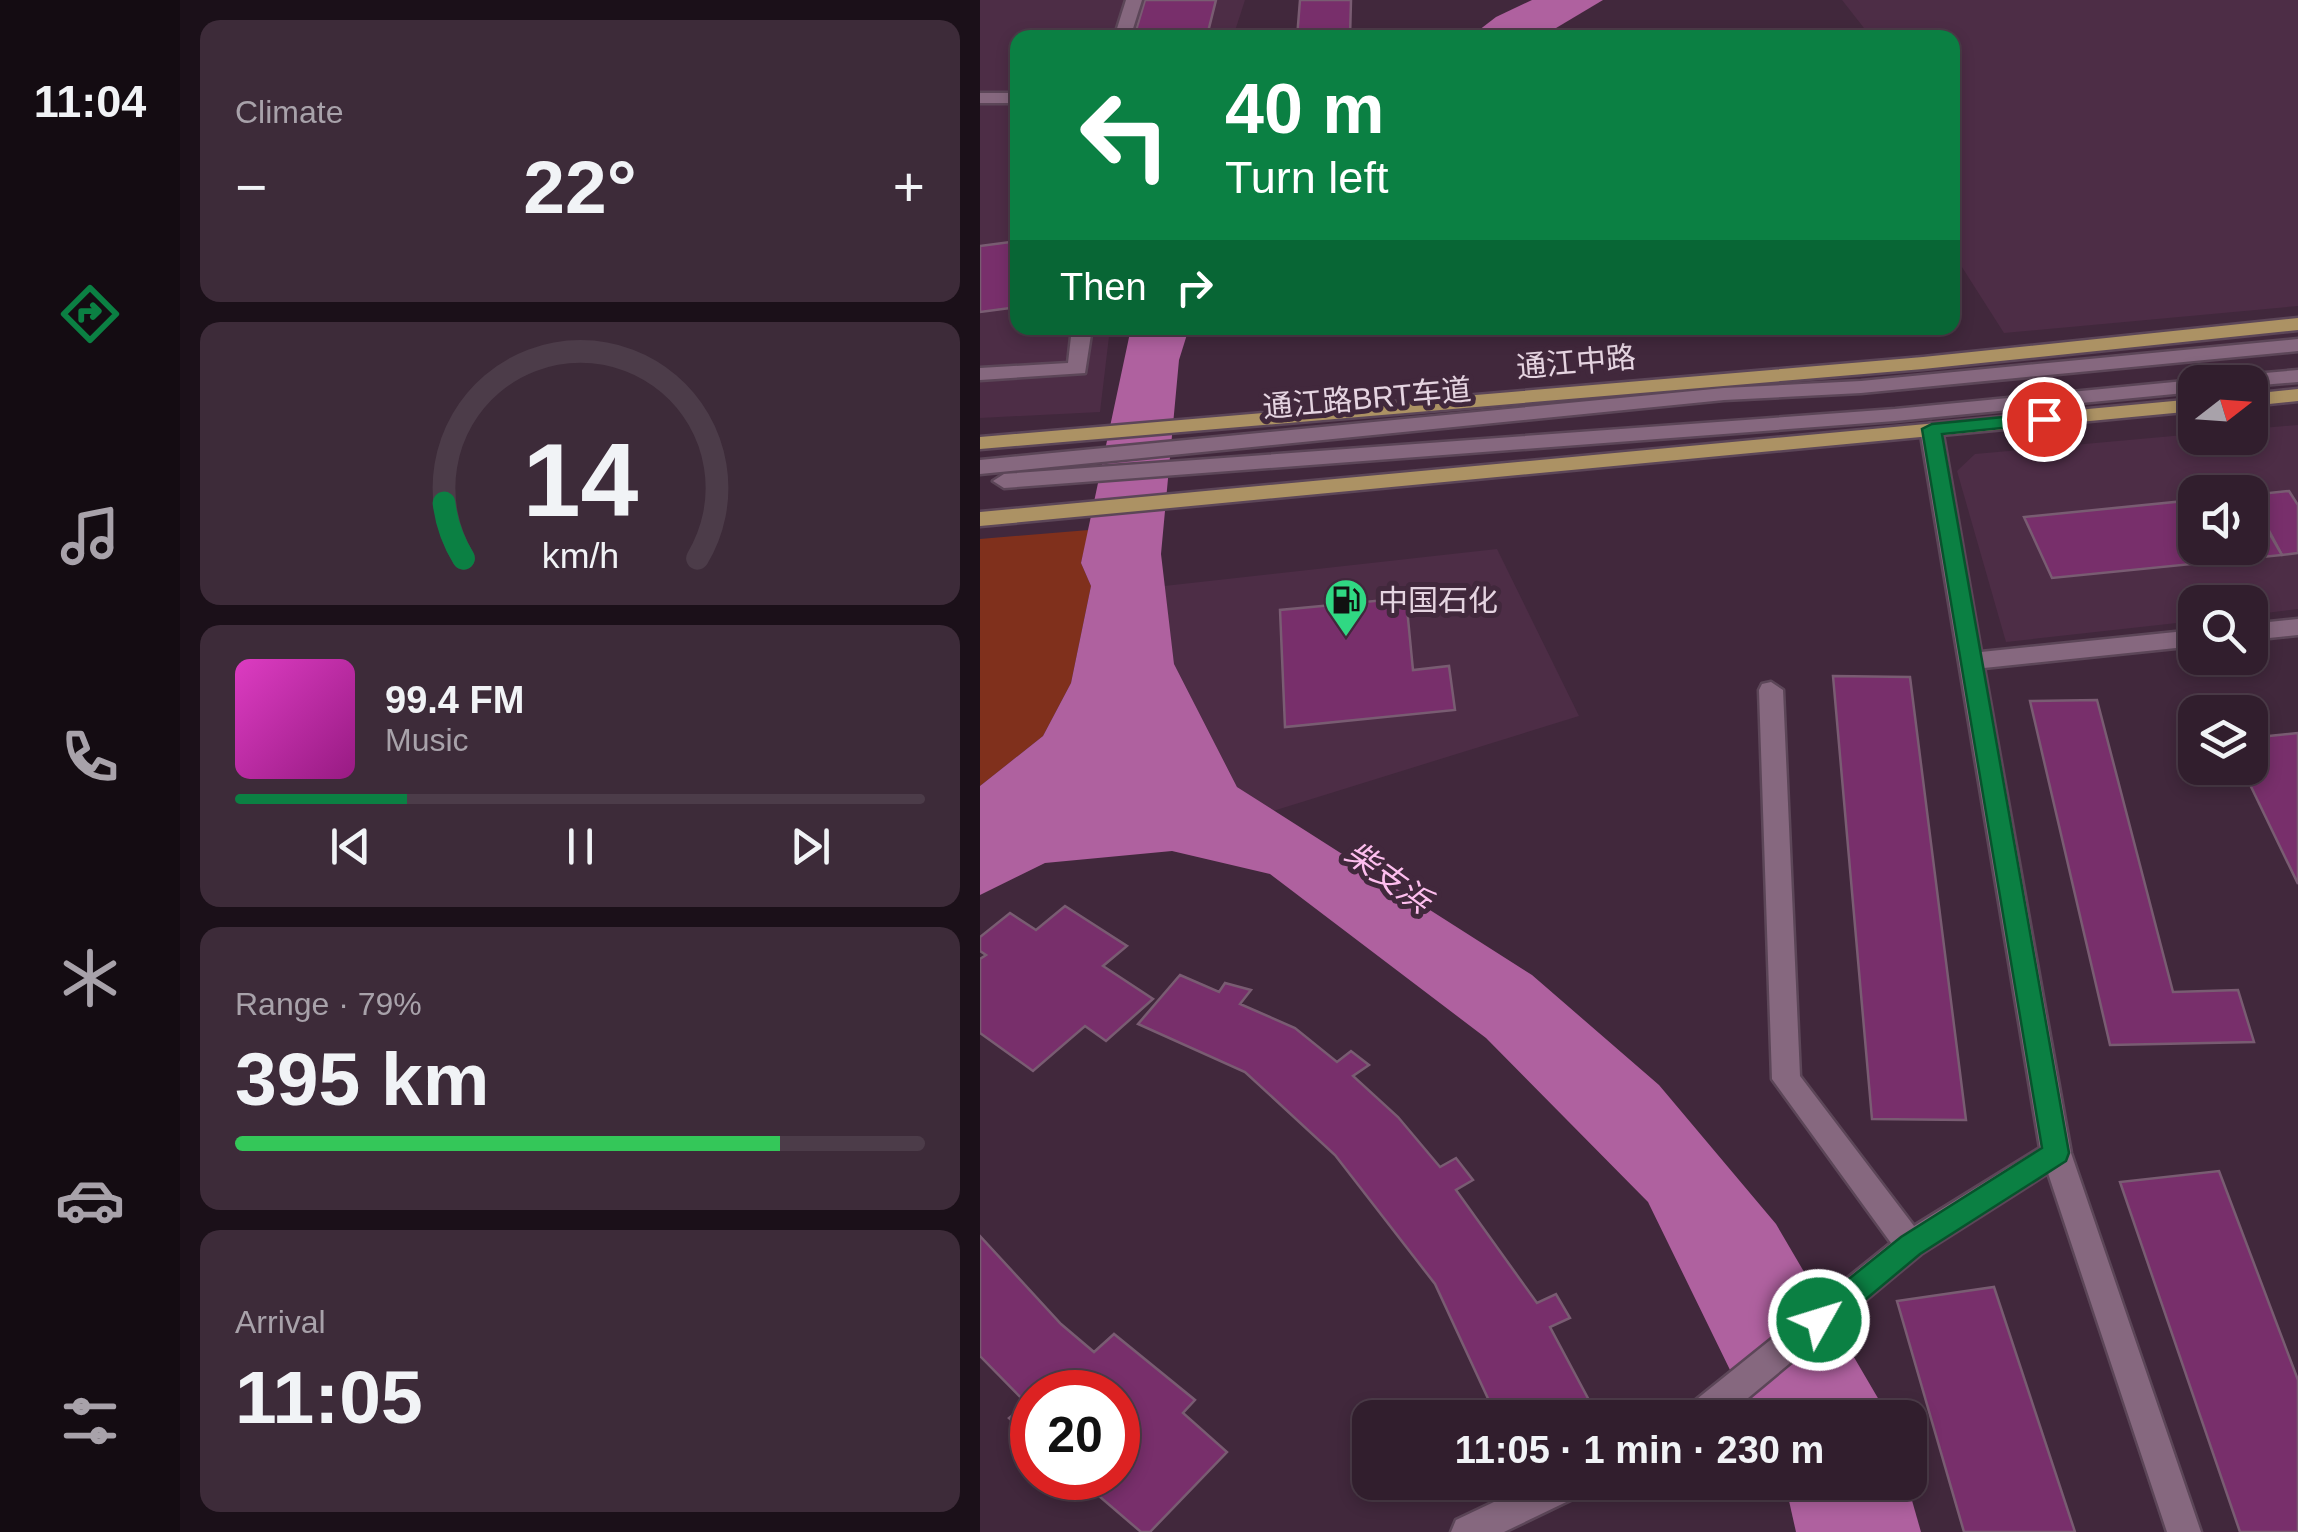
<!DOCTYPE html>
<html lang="en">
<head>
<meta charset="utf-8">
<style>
	body { margin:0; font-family:Arial,"Noto Sans SC",sans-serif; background:#3d2b39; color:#f1f3f6; height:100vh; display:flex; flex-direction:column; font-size:38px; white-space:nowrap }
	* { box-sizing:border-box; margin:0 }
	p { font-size:32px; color:#a8a2aa }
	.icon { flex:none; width:55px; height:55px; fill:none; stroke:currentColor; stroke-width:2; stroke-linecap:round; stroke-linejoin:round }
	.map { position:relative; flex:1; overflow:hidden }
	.panel { display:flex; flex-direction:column; gap:20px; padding:20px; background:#1b1019; width:800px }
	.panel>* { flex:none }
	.top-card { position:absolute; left:30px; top:30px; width:950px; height:305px; border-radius:20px; box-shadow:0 5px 15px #0003,0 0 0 2px #4c3c49; background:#0b8043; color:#fff; overflow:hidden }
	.needle { width:65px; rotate:73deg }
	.controls { position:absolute; left:1198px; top:365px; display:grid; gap:20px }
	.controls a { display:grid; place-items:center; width:90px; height:90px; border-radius:20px; background:#311e2d; box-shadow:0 5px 15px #0003,0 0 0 2px #4c3c49; font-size:50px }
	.speed { position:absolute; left:30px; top:1370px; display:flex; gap:20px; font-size:50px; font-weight:700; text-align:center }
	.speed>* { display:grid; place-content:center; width:130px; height:130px; border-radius:50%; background:#311e2d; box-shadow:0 5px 15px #0003,0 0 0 2px #4c3c49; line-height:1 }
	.speed .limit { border:15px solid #d22; background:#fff; color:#111 }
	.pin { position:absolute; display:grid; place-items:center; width:85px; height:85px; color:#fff; margin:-42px; border:5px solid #fff; border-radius:50%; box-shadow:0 2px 10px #0007 }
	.me { position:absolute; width:110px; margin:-55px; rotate:51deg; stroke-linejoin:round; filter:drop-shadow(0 0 8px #0008) }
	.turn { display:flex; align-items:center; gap:35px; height:210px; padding:0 50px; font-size:45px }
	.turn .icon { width:130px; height:130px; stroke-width:2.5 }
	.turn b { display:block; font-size:70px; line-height:85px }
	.then { display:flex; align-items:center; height:95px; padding:0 50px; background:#0003; gap:20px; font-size:38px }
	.big { font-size:75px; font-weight:800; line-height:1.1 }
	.panel .widget { flex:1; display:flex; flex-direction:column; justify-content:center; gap:15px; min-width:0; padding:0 35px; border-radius:20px; background:#3d2b39 }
	.panel .dial { align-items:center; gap:0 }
	.dial svg { height:260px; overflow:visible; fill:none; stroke:#4c3c49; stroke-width:7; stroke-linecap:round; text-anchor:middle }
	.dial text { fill:#f1f3f6; stroke:none }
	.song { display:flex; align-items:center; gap:30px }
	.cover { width:120px; height:120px; border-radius:15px; background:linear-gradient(135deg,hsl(310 70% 55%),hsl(310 70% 35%)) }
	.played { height:10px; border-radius:5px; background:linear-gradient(90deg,#0b8043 25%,#4c3c49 25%) }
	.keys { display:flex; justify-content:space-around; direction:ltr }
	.heat { display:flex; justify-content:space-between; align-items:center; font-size:55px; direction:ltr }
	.charge { height:15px; border-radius:8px; background:linear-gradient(90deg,#34c759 79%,#4c3c49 0) }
	.trip { position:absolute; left:372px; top:1400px; width:575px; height:100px; border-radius:20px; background:#311e2d; box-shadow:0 5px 15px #0003,0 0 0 2px #4c3c49; font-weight:800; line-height:100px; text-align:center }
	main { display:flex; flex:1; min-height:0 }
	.tab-bar { display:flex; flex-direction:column; width:180px; justify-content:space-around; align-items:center; background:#140c12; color:#a8a2aa }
	.tab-bar .icon { width:70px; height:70px }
	.tab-bar .selected { color:#0b8043 }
	.tab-bar b { font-size:45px; color:#f1f3f6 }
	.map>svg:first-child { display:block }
	.built { fill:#4d2d46; fill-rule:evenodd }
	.green { fill:#80301c }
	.water { fill:#af619f }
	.building { fill:#782f6b; stroke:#795c72; stroke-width:2.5 }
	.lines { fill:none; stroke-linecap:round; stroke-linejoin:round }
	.minor-casing { stroke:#5c4658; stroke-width:5 }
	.major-casing { stroke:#5c4658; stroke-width:5 }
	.minor { fill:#86687f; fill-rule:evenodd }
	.major { fill:#ac9264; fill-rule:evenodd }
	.route { fill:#0b8043; stroke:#07532c; stroke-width:2.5 }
	.labels { text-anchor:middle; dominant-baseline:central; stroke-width:10; stroke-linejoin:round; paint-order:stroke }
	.street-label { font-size:30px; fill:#e5d4e1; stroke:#41283c }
	.poi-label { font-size:30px; fill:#e5d4e1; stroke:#41283c; text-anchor:start }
	.water-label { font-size:32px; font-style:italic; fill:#fdbeee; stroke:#41283c }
</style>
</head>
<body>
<main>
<nav class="tab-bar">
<b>11:04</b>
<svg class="icon selected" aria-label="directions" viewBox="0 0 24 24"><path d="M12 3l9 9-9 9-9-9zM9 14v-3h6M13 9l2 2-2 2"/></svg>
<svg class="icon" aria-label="music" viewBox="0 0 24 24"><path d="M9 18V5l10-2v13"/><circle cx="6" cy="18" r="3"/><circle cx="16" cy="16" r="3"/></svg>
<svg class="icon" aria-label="phone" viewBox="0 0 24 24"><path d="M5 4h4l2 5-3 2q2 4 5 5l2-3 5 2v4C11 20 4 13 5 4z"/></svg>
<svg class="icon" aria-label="climate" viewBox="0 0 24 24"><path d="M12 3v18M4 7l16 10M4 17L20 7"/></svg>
<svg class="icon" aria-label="car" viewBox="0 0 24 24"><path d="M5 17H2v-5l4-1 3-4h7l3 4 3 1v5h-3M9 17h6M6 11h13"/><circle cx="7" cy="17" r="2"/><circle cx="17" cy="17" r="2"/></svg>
<svg class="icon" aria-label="filters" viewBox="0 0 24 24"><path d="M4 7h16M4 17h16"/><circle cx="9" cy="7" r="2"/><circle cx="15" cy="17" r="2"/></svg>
</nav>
<section class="panel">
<div class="widget"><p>Climate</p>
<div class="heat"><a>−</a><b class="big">22°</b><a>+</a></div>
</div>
<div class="widget dial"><svg viewBox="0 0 100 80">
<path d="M14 69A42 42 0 1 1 86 69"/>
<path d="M14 69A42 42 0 0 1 8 52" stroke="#0b8043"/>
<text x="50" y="56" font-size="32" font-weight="700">14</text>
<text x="50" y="72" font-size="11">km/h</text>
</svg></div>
<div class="widget">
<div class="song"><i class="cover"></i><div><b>99.4 FM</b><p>Music</p></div></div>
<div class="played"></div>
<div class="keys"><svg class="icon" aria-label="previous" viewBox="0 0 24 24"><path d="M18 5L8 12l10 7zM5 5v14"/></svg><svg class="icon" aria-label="pause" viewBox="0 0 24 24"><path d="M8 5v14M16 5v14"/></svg><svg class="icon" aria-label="next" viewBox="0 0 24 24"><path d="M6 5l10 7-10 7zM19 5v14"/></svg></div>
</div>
<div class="widget"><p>Range · 79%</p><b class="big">395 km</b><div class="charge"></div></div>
<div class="widget"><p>Arrival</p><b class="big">11:05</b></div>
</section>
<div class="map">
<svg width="1318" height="1532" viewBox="0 0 1318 1532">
	<rect width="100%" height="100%" fill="#41283c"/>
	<g class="built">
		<polygon points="0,0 265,0 253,37 38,38 38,328 130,328 120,412 0,418"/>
		<polygon points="862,0 1318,0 1318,306 1024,333 973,253 972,38 891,37"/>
		<path d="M 1318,425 L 1318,609 L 1270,615 L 1270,602 L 1215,602 L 1215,621 L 1026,642 L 977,471 L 995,454 L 1215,434 L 1215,438 L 1270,438 L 1270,429 ZM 1215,492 L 1270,492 L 1270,548 L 1215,548 Z"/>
		<polygon points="517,549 599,716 293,811 257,787 194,664 184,586"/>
	</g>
	<polygon class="green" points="109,530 101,563 111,586 91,683 63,736 0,786 0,539"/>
	<g class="water">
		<polygon points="552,0 623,0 561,37 490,37 516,17"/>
		<polygon points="151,328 209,328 199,360 181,554 194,664 257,787 552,975 679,1085 796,1224 909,1417 773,1417 668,1202 506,1038 290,874 192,851 65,863 0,895 0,786 63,736 91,683 111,586 101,563"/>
		<polygon points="805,1483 927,1483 941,1532 816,1532"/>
	</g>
	<g class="building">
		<polygon points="165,0 236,0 227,36 154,37"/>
		<polygon points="320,0 371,0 370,38 317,38"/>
		<polygon points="38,241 38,307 0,312 0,246"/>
		<polygon points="1309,491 1318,505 1318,553 1302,555 1270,495"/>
		<polygon points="1215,500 1215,548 1270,548 1270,500 1302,555 1072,578 1044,517"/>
		<polygon points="426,598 433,670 469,666 475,710 305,727 300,610"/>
		<polygon points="853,676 930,677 986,1120 892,1119"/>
		<polygon points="1117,700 1193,992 1258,990 1274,1042 1130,1045 1050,701"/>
		<polygon points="1318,733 1318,884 1262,768 1270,768 1270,738"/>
		<polygon points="85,906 147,946 123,966 173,999 126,1041 105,1026 53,1071 0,1033 0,959 6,955 0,951 0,937 30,913 56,930"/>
		<polygon points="200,975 239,992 245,983 271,990 260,1004 315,1028 357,1062 371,1051 389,1065 373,1076 418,1117 460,1167 476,1158 493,1180 476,1190 557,1303 576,1294 590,1318 570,1327 611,1404 579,1418 517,1418 455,1284 355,1155 265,1072 158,1024"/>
		<polygon points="1239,1171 1318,1380 1318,1532 1260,1532 1140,1182"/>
		<polygon points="0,1236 81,1324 114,1352 134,1334 215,1400 203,1413 247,1452 170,1532 161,1532 98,1478 138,1478 138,1392 52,1392 52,1439 29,1418 47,1404 0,1356"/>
		<polygon points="1014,1287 1095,1532 984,1532 917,1301"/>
	</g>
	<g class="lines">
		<g class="minor-casing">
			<g id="minor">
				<polygon points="146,0 162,0 150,38 134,38"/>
				<rect x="0" y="93" width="38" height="10"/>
				<polygon points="92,328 112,328 105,373 0,380 0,368 88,363"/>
				<polygon points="1318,339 1318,351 881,393 744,400 0,474 0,460 744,388 881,381"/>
				<polygon points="1318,370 1318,382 1270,386 1270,382 1241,382 1251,376"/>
				<polygon points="1215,380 1223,382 1215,382 1215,392 915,421 24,488 13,481 24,474 915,409"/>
				<polygon points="951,423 962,429 1001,652 1215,630 1215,646 1004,668 1091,1153 1221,1532 1187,1532 1068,1173 941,1254 744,1418 703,1418 707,1407 911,1243 792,1079 779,690 782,684 791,682 803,690 820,1076 934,1226 1060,1148 940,429"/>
				<polygon points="1318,619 1318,635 1270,640 1270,624"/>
				<polygon points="556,1482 609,1482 605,1493 524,1532 471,1532 476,1520"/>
			</g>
		</g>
		<g class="major-casing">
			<g id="major">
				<polygon points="1318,318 1318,330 943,369 0,449 0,437 943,357"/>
				<polygon points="1318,389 1318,401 1270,406 1270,394"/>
				<polygon points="1215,399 1215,411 0,526 0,512"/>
			</g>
		</g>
		<use href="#minor" class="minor"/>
		<use href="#major" class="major"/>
	</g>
	<polygon class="route" points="1064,413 1074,419 1071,423 962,434 1089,1153 1086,1161 940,1254 849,1330 839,1333 829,1330 825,1320 829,1311 921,1237 1062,1148 942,429 952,424"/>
	<defs>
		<g id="fuel-pin" transform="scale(2.25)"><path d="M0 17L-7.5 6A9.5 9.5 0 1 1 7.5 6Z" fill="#30d883" stroke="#41283c"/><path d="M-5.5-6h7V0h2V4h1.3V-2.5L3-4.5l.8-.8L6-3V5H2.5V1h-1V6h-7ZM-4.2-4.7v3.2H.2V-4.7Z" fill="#111"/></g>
	</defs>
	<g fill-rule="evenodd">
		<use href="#fuel-pin" x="366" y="600"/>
	</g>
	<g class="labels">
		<g class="street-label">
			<text transform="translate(596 362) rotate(-5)">通江中路</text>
			<text transform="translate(387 398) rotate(-5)">通江路BRT车道</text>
		</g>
		<g class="poi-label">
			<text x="398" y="600">中国石化</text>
		</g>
		<g class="water-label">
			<text transform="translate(408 877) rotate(36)">柴支浜</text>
		</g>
	</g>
</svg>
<div class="controls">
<a><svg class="needle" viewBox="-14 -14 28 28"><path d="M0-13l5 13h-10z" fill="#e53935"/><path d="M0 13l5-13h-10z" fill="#a8a2aa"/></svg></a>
<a><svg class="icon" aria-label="sound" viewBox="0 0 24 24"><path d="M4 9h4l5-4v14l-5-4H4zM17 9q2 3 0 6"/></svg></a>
<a><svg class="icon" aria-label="search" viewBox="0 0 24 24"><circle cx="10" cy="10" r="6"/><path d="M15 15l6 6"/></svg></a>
<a><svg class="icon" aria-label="layers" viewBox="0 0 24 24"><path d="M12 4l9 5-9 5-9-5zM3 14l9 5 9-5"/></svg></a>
</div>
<div class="speed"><div class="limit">20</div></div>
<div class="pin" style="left:1064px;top:419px;background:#d93025"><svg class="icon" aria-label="arrive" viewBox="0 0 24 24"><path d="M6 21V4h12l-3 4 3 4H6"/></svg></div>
<svg class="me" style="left:839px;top:1320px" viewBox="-20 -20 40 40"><circle r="17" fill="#0b8043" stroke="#fff" stroke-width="3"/><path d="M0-11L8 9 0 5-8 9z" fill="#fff"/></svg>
<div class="trip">11:05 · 1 min · 230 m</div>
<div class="top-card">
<div class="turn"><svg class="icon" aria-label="left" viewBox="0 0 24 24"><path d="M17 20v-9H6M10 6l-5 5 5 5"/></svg><div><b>40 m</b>Turn left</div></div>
<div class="then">Then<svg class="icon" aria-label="right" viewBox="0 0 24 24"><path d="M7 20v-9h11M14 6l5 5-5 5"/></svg></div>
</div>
</div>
</main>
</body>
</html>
